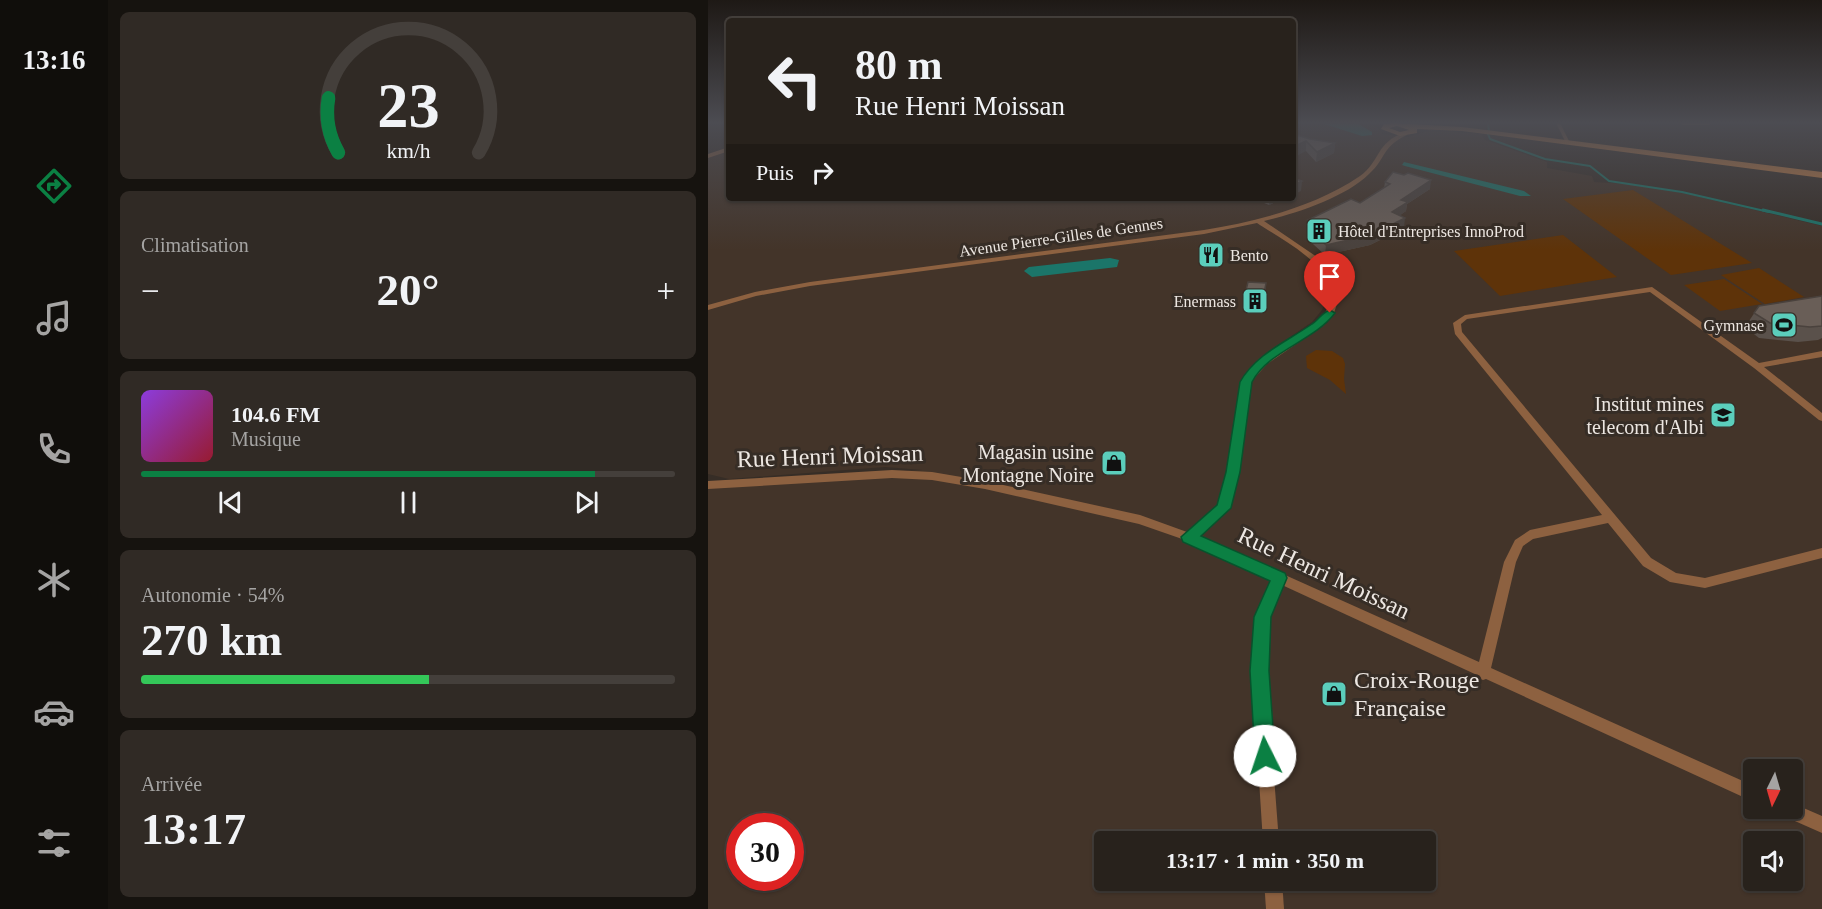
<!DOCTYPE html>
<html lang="fr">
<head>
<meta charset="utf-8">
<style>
	body { margin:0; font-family:Georgia,serif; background:#302a25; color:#f1f3f6; height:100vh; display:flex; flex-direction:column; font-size:22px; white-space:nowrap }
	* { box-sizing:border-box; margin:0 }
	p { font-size:20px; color:#a5a4a3 }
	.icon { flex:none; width:33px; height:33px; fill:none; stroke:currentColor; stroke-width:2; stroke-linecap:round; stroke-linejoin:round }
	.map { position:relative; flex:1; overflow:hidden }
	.panel { display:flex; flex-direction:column; gap:12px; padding:12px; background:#16130f; width:600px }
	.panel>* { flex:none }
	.guide { position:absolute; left:18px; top:18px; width:570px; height:183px; border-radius:6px; box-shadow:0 2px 4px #0004,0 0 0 2px #443f3b; background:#28221c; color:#f1f3f6; overflow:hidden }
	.needle { width:39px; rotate:185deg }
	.buttons { position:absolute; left:1035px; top:759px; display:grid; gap:12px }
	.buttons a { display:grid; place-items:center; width:60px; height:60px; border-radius:6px; background:#28221c; box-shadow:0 2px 4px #0004,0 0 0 2px #443f3b; font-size:30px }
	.speed { position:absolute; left:18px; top:813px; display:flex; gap:12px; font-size:30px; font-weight:700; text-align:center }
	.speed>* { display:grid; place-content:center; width:78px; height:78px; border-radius:50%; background:#28221c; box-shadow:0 2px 4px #0004,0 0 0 2px #443f3b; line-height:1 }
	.speed .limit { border:9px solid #d22; background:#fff; color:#111 }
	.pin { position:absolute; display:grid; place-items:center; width:51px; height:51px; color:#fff; margin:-62px -26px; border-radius:50% 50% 50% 0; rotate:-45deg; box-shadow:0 0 6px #0007 }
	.pin .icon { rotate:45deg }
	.me { position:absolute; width:66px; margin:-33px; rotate:356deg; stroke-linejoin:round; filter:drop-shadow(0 0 4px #0008) }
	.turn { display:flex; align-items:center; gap:21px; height:126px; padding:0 30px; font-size:27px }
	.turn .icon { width:78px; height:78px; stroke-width:2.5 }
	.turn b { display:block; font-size:42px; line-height:51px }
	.then { display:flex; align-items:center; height:57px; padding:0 30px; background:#0003; gap:12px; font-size:22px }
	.big { font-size:45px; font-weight:700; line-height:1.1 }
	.panel .widget { flex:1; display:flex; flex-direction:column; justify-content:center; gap:9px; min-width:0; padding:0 21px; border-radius:9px; background:#302a25 }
	.panel .dial { align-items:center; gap:0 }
	.dial svg { height:156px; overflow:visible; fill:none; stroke:#443f3b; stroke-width:7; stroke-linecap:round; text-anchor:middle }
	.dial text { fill:#f1f3f6; stroke:none }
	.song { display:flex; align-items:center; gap:18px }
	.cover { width:72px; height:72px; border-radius:9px; background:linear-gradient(135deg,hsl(270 70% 55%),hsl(350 70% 35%)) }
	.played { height:6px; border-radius:3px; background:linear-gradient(90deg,#0b8043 85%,#443f3b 85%) }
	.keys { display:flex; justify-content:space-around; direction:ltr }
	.heat { display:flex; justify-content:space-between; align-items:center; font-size:33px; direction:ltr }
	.charge { height:9px; border-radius:4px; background:linear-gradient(90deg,#34c759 54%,#443f3b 0) }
	.trip { position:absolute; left:386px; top:831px; width:342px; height:60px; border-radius:6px; background:#28221c; box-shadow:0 2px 4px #0004,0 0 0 2px #443f3b; font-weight:700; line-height:60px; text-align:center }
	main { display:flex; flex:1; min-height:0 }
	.tabs { display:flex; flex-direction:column; width:108px; justify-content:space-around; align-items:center; background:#100e0b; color:#a5a4a3 }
	.tabs .icon { width:42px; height:42px }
	.tabs .current { color:#0b8043 }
	.tabs b { font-size:27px; color:#f1f3f6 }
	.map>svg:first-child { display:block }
	.built { fill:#433429; fill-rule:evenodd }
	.green { fill:#5e3309 }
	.water { fill:#1b7569 }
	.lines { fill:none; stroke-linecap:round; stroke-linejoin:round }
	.stream-far1 { stroke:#1b7569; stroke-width:2 }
	.stream { stroke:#1b7569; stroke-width:3 }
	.street { fill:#8d6140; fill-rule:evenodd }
	.secondary { fill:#c17c44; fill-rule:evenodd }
	.wall { fill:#5a514b }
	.shaded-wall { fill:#4a423d }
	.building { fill:#695e57; stroke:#4a423d; stroke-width:1.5 }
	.route { fill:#0b8043; stroke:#07532c; stroke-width:1.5 }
	.labels { text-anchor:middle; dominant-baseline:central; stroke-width:6; stroke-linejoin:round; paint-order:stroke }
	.far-poi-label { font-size:16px; fill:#ede7e2; stroke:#362d26; text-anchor:start }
	.far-street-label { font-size:16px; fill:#ede7e2; stroke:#362d26 }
	.poi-label { font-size:20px; fill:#ede7e2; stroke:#362d26; text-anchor:end }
	.near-street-label { font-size:24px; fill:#ede7e2; stroke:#362d26 }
	.near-poi-label { font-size:24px; fill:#ede7e2; stroke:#362d26; text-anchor:start }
</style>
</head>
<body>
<main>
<nav class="tabs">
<b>13:16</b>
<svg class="icon current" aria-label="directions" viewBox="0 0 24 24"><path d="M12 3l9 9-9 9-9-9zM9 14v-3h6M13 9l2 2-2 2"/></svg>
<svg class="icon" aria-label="music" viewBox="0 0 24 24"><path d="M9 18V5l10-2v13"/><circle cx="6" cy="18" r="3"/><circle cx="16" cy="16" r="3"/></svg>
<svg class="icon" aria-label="phone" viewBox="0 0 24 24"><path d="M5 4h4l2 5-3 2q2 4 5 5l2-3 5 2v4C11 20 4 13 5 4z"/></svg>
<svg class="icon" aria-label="climate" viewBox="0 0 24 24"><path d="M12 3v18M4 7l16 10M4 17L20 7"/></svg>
<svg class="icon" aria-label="car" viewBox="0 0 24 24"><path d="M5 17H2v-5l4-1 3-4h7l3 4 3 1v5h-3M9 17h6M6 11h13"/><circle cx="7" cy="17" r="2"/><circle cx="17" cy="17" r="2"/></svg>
<svg class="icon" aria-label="filters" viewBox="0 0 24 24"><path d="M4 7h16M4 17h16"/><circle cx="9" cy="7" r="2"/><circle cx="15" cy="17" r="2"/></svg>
</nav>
<section class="panel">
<div class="widget dial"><svg viewBox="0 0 100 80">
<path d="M14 69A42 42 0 1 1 86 69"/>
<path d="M14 69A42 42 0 0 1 9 41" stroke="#0b8043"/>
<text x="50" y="56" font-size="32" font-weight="700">23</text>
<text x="50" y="72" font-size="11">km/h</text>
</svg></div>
<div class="widget"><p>Climatisation</p>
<div class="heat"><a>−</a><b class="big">20°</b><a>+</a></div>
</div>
<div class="widget">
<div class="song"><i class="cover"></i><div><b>104.6 FM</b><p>Musique</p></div></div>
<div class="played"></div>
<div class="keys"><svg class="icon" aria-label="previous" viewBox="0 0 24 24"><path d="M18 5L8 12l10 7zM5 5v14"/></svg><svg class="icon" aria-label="pause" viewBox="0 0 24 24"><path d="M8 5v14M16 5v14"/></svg><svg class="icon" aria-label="next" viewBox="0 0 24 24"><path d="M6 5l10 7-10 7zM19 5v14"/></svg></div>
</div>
<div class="widget"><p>Autonomie · 54%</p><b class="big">270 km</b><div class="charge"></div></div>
<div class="widget"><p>Arrivée</p><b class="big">13:17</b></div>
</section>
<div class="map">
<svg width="1114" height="909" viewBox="0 0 1114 909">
	<rect width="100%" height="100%" fill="#362d26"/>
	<path class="built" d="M 585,123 L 657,123 L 671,128 L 674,134 L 700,137 L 722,130 L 773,134 L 777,140 L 839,162 L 839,168 L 884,176 L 886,182 L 922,184 L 975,193 L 1114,226 L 1114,909 L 0,909 L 0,482 L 214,470 L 177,467 L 21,479 L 0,474 L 0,156 L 21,150 L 21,198 L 585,198 ZM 625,270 L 632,283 L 633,293 L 625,315 L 619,323 L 566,348 L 604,322 L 614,310 L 620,297 L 618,283 L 613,272 ZM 1046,770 L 1084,770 L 1084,808 L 1046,808 ZM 32,826 L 82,826 L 82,878 L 32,878 ZM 396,842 L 717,842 L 717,880 L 396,880 ZM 1046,842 L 1084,842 L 1084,880 L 1046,880 Z"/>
	<g class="green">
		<polygon points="925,190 1044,263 963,275 855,199"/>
		<polygon points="855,235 909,277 792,296 746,251"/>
		<polygon points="1051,268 1096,297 1057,304 1013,275"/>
		<polygon points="1016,279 1054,304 1012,311 976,285"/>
		<polygon points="608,350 624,351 635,358 637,364 636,379 638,394 622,380 599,368 598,356"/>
	</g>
	<g class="water">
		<polygon points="613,123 649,123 664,132 664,135 654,136"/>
		<polygon points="696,162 816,191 823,196 812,196 697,166 694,165"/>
		<polygon points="402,258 411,260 409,267 324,277 316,271 321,267"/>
	</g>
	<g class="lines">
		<g class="stream-far1">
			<polyline points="780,123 781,132"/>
			<polyline points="780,134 782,139 837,159 882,166 901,181 974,192 1061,212"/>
		</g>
		<polyline class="stream" points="1055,210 1114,224"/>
		<g class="street">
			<polygon points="848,123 852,123 862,143 858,143"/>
			<polygon points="972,123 1004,123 1001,125 975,125"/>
			<path d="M 697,132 L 699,135 C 673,147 679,158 661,174 C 638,197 587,214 556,221 L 609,257 L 621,269 L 629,284 L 631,298 L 626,313 L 616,325 L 559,364 L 543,382 L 530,472 L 521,508 L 490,536 L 771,662 L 796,562 L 807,540 L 822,530 L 894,515 L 747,334 L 745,323 L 757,315 L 944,287 L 1051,363 L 1114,351 L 1114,357 L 1056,367 L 1114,413 L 1114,421 L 1111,420 L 1046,368 L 942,292 L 759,319 L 753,324 L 754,332 L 943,558 L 968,573 L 997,578 L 1114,548 L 1114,558 L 997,588 L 962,582 L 935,566 L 900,523 L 825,539 L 815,546 L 808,562 L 783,668 L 1046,786 L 1046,802 L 778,679 L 775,680 L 770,678 L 769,675 L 574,585 L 561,617 L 558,671 L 571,842 L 555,842 L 544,671 L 547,617 L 564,580 L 477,540 L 431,524 L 277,489 L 224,480 L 184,478 L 0,489 L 0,481 L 184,470 L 224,472 L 277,481 L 432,515 L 479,532 L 510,506 L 520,472 L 533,382 L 543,368 L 553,360 L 610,321 C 653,278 578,243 549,223 L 496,234 L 102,286 L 48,296 L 0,310 L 0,305 L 47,292 L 102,282 L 496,230 C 550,221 606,207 652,176 C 673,161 667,143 697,132 Z"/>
			<polygon points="21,147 21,151 0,158 0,154"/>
			<polygon points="1084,803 1114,816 1114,833 1071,814 1069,808 1084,808"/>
			<polygon points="556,880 574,880 576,909 558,909"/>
		</g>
		<path class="secondary" d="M 685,123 L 754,127 L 1114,172 L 1114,178 L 754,131 L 709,129 L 709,133 L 692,136 L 673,129 L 676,124 ZM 689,126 L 701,130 L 692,132 L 681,128 Z"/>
	</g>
	<g class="wall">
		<polygon points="585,134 602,139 627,143 626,153 608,162 598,151"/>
		<polygon points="677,182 722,189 699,204 698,211 692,215 696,228 662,245 617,255 605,244 606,234 599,231 600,220 652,203 676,188"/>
		<polygon points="544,198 577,198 561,205"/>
		<polygon points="558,290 555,307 537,306 536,299"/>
		<polygon points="1114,296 1114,338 1110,340 1090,342 1051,338 1037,327 1051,306"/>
	</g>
	<g class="shaded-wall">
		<polygon points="598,141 598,151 585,158 585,147"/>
		<polygon points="627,143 626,153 608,162 609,152"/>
		<polygon points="723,180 722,189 699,204 698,211 683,222 684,212 693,200"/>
		<polygon points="594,181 593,191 585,195 585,185"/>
		<polygon points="561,198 577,198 561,205"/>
		<polygon points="697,218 696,228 662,245 617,255 618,245"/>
		<polygon points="558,283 558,290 555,307 555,300"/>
	</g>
	<g class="building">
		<polygon points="585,134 602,139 627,143 609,152 598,141 585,147"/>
		<polygon points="685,172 696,175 700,173 723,180 693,200 700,202 684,212 697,218 663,235 618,245 606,234 622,230 600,220 643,199 652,203 682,184 677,182"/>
		<polygon points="585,178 594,181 585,185"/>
		<polygon points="540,282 558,283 555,300 536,299"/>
		<polygon points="1114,296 1114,326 1102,327 1062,323 1046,313 1051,306"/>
	</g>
	<linearGradient id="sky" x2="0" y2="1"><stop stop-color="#1e1915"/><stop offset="0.49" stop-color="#4c4c52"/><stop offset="1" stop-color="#4c4c52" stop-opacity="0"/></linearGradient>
	<rect width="1114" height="250" fill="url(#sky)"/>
	<path class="route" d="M 622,310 L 627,313 C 605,342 561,350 544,382 L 532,472 L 523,508 L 493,536 L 577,573 L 579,578 L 563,617 L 561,671 L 567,756 L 564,763 L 557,766 L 550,763 L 547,756 L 542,671 L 546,617 L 562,581 L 475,542 L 473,537 L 509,505 L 518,472 L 532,382 C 548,354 578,342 604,324 C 611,320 614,312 622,310 Z"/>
	<defs>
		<g id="building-square" transform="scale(1.35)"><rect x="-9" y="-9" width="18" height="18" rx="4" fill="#5bcebc" stroke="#362d26"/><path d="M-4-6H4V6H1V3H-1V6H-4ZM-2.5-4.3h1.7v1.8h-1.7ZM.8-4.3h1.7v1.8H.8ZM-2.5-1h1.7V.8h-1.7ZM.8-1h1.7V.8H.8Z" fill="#111"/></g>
		<g id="restaurant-square" transform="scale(1.35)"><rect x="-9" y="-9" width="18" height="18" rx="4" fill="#5bcebc" stroke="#362d26"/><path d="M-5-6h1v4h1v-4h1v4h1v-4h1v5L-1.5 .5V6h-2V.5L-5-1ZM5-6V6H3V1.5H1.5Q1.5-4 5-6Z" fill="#111"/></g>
		<g id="stadium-square" transform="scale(1.35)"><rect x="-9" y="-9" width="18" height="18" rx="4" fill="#5bcebc" stroke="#362d26"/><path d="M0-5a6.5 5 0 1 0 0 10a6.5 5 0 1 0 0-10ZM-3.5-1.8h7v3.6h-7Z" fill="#111"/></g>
		<g id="university-square" transform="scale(1.35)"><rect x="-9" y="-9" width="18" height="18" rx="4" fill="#5bcebc" stroke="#362d26"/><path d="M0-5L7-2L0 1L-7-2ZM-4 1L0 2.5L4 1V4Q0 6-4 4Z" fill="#111"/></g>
		<g id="shop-square" transform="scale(1.35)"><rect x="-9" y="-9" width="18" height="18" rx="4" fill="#5bcebc" stroke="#362d26"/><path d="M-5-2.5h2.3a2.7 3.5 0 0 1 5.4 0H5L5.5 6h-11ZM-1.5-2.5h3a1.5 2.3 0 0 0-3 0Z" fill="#111"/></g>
	</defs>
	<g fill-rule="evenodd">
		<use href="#building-square" x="611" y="231"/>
		<use href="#restaurant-square" x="503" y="255"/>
		<use href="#building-square" x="547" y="301"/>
		<use href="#stadium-square" x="1076" y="325"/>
		<use href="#university-square" x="1015" y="415"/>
		<use href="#shop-square" x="406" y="463"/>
		<use href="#shop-square" x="626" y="694"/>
	</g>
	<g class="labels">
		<g class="far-poi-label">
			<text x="630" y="231">Hôtel d'Entreprises InnoProd</text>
			<text x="522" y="255">Bento</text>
			<text x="528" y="301" text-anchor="end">Enermass</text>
			<text x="1056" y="325" text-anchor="end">Gymnase</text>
		</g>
		<g class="far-street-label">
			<text transform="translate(353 237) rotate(-8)">Avenue Pierre-Gilles de Gennes</text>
		</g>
		<g class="poi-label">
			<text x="996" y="404">Institut mines<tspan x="996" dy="23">telecom d'Albi</tspan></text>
			<text x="386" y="452">Magasin usine<tspan x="386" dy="23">Montagne Noire</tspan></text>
		</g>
		<g class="near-street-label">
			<text transform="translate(122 456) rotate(-2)">Rue Henri Moissan</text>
			<text transform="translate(616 573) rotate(25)">Rue Henri Moissan</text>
		</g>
		<g class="near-poi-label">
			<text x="646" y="680">Croix-Rouge<tspan x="646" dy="28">Française</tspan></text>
		</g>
	</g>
</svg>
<div class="buttons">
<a><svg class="needle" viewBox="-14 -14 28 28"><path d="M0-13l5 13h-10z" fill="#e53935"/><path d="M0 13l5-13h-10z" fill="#a5a4a3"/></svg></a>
<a><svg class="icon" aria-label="sound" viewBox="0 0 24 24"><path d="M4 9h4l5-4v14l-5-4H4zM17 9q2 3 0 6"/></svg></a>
</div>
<div class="speed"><div class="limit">30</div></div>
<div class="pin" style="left:622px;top:313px;background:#d93025"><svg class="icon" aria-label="arrive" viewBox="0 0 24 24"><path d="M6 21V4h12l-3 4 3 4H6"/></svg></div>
<svg class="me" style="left:557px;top:756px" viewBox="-20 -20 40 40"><circle r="19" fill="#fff"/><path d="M0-13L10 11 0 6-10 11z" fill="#0b8043"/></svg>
<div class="trip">13:17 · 1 min · 350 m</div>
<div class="guide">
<div class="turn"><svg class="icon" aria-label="left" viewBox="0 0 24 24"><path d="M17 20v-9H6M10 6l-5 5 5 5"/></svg><div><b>80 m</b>Rue Henri Moissan</div></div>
<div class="then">Puis<svg class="icon" aria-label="right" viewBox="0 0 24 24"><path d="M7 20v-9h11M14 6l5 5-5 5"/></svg></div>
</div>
</div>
</main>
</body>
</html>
